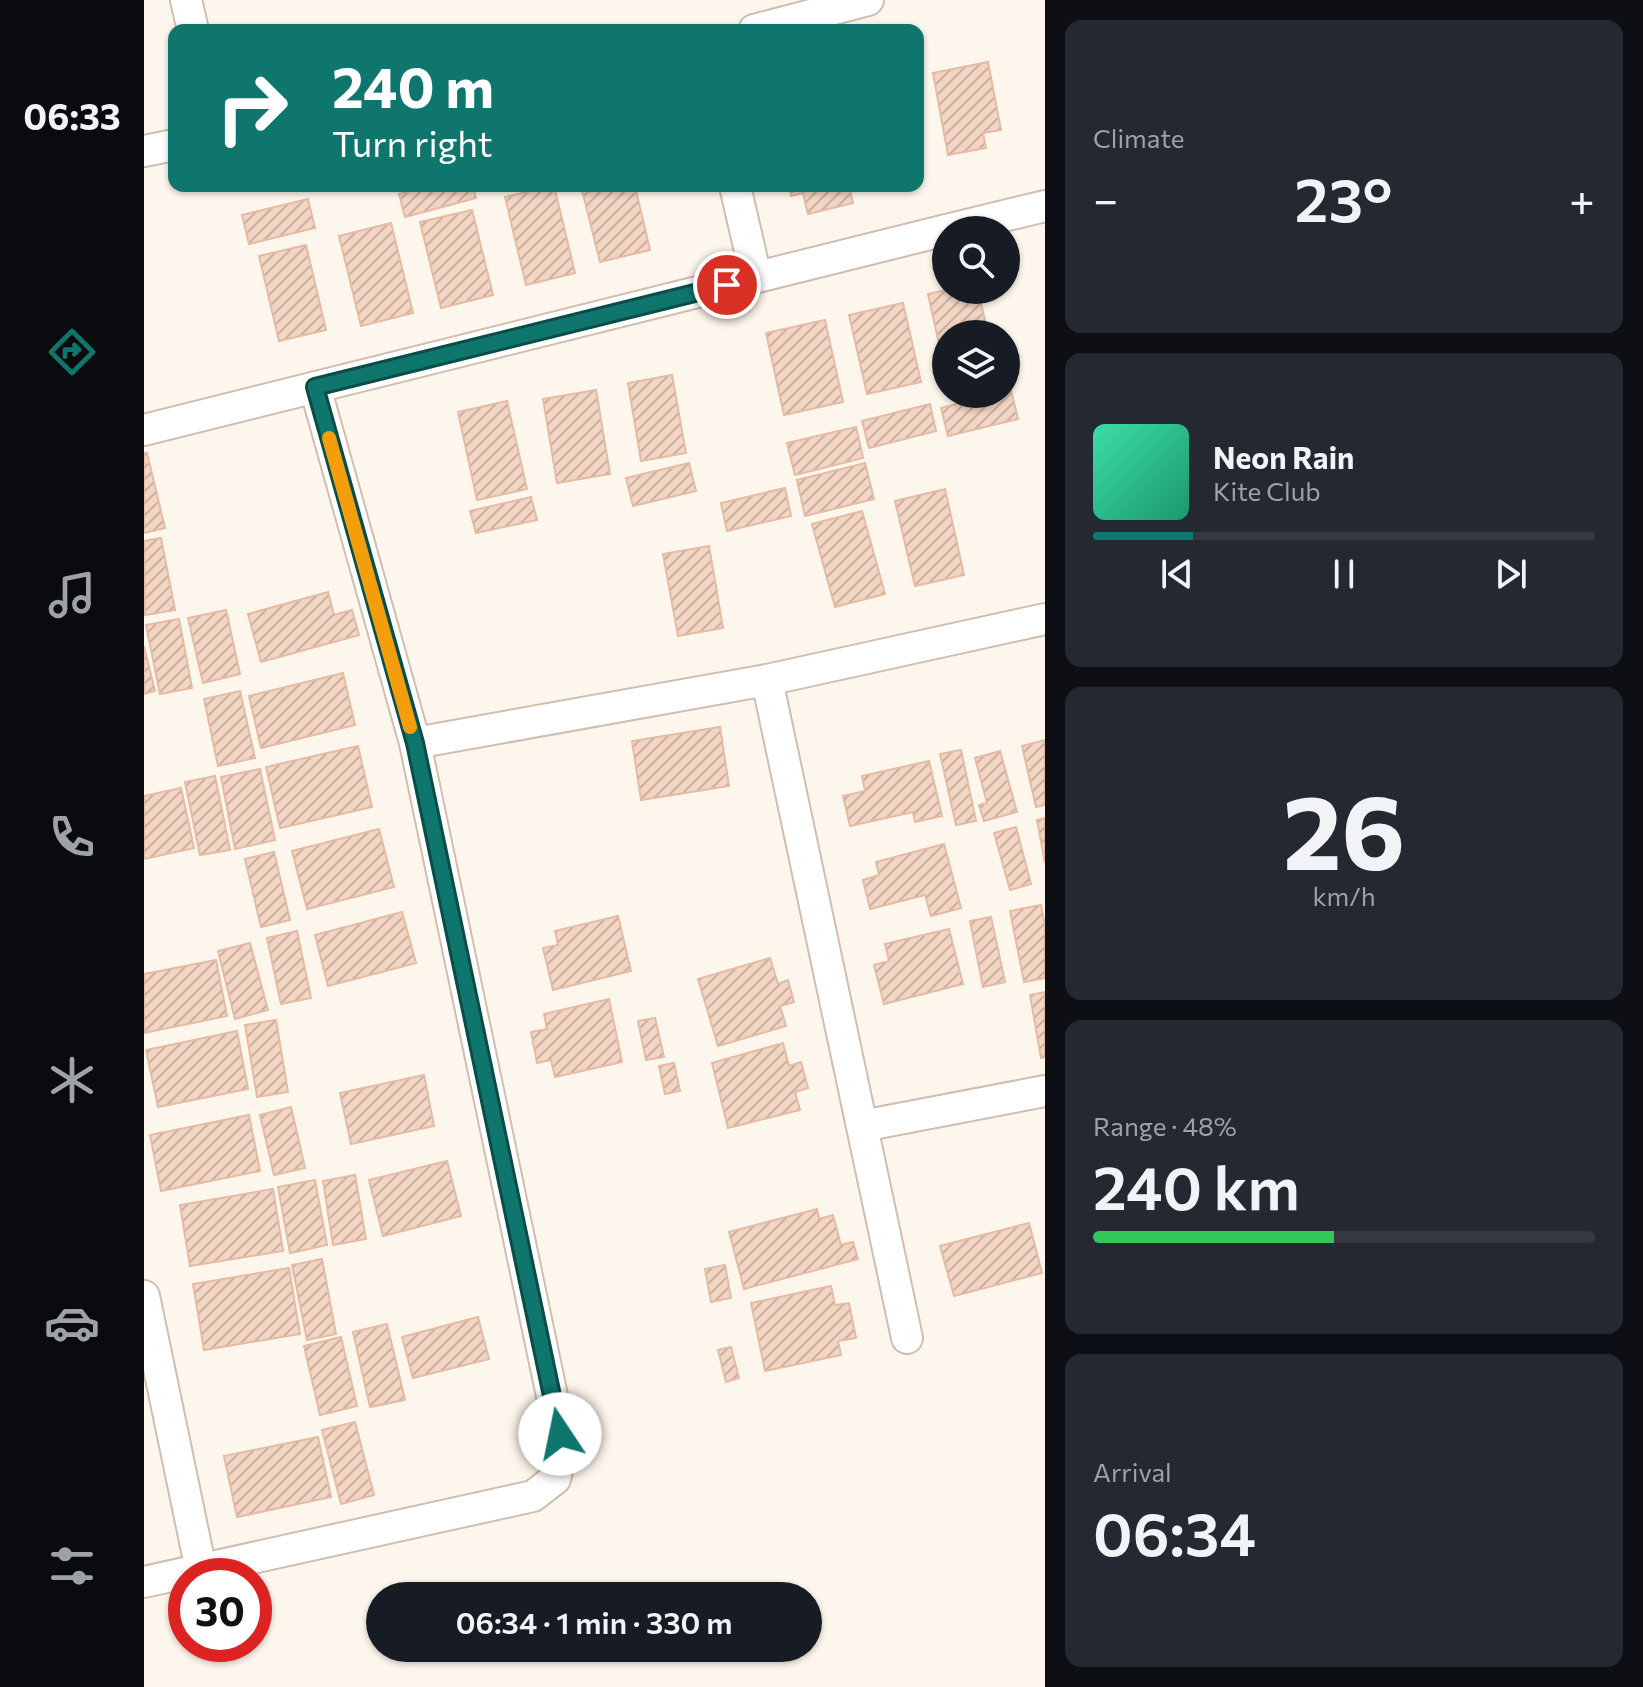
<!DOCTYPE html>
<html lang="en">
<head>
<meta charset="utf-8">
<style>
	body { margin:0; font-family:Commissioner,sans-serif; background:#242831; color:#f1f3f6; height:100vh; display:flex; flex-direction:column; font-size:30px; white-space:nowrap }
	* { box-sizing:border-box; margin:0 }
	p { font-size:26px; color:#9ea1a6 }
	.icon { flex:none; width:44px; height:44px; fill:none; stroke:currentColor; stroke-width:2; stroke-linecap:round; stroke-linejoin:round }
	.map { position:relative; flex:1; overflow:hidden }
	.panel { display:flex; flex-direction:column; gap:20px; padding:20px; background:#0d0f14; width:598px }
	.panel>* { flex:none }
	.hud { position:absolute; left:24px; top:24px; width:756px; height:168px; border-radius:16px; box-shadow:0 2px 6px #0004; background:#0f766e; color:#fff; overflow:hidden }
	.controls { position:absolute; left:788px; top:216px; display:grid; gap:16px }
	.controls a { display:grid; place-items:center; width:88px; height:88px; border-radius:50%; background:#171b24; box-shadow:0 2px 6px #0004; font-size:40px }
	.speed { position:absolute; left:24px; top:1558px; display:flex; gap:16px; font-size:40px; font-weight:700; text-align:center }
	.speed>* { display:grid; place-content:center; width:104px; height:104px; border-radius:50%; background:#171b24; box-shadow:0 2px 6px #0004; line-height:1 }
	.speed .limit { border:12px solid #d22; background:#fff; color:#111 }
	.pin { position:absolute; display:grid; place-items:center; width:68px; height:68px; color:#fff; margin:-34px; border:4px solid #fff; border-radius:50%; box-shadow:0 2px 8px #0007 }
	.me { position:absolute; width:88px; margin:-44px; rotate:349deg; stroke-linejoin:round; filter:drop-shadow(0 0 6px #0008) }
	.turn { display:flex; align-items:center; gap:28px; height:168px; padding:0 32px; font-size:36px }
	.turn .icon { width:104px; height:104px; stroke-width:2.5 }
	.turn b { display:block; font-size:56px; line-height:68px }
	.big { font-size:60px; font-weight:600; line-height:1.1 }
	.panel .tile { flex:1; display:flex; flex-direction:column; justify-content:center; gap:12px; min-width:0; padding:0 28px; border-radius:16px; background:#242831 }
	.panel .dial { align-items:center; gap:0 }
	.dial b { font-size:104px; line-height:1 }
	.song { display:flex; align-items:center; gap:24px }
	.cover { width:96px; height:96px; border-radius:12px; background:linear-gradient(135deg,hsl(160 70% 55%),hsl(160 70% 35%)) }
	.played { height:8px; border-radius:4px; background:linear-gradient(90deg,#0f766e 20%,#363941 20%) }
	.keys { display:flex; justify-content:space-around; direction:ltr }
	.heat { display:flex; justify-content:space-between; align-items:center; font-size:44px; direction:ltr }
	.charge { height:12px; border-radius:6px; background:linear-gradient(90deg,#34c759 48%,#363941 0) }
	.trip { position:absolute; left:222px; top:1582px; width:456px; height:80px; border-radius:40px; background:#171b24; box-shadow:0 2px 6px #0004; font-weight:600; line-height:80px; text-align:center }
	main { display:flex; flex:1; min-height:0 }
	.dock { display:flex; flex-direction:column; width:144px; justify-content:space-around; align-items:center; background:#090b0e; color:#9ea1a6 }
	.dock .icon { width:56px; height:56px }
	.dock .selected { color:#0f766e }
	.dock b { font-size:36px; color:#f1f3f6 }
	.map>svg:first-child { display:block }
	.building { fill:url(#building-hatch); stroke:#e6bba3; stroke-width:2 }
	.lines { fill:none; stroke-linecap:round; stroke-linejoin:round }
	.street-casing { stroke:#d1beb0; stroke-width:34 }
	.street { stroke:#fff; stroke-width:30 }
	.route-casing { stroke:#0a4d48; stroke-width:20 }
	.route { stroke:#0f766e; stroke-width:14 }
	.slow { stroke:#f59e0b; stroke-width:14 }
</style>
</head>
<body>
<main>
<nav class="dock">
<b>06:33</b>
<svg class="icon selected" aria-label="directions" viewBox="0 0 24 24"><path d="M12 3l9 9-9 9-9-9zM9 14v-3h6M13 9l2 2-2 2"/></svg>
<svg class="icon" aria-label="music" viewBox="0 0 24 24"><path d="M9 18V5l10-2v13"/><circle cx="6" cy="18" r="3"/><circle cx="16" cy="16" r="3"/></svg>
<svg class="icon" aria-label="phone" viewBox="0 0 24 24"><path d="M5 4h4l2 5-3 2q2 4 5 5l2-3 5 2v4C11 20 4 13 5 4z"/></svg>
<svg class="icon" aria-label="climate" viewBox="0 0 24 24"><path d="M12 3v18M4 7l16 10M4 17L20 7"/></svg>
<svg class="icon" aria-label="car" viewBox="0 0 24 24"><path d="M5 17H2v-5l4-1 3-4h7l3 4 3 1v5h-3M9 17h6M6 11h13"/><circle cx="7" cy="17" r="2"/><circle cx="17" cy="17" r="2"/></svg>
<svg class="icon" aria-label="filters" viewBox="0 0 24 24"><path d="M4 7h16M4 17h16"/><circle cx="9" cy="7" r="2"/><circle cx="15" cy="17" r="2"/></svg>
</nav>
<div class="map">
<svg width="901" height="1687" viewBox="0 0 901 1687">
	<defs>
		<pattern id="building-hatch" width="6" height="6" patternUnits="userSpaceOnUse" patternTransform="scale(2)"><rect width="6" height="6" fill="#f3d5c3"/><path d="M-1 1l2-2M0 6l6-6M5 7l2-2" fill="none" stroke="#cab0a1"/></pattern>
	</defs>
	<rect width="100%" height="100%" fill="#fdf6ec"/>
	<g class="building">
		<polygon points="844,62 857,130 839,133 842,148 804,155 789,73"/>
		<polygon points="286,186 329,186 332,198 261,217 255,194"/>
		<polygon points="410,186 431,273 382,285 361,197"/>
		<polygon points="437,186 491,186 506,250 456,262"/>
		<polygon points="645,186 705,186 709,203 664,214 659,193 647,196"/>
		<polygon points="164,199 171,228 105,244 98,215"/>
		<polygon points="328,210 349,295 297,308 276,222"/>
		<polygon points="247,223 269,313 217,326 195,236"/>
		<polygon points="162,245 182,330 135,341 115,256"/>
		<polygon points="802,290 834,290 844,334 802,334 802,376 784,294"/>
		<polygon points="759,303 777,382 723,394 705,315"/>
		<polygon points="681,320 699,402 640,415 622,333"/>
		<polygon points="528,375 542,453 497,461 484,383"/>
		<polygon points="452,390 466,474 413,483 399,399"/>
		<polygon points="867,390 874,419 804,436 797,408 851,394 862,394 862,391"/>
		<polygon points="363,401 383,489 333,500 314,412"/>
		<polygon points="786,404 792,431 725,448 718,421"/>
		<polygon points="712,427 719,458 651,475 643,443"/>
		<polygon points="0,453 3,453 21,528 0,533"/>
		<polygon points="545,463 552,491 489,506 482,478"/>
		<polygon points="721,463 730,499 661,516 653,480"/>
		<polygon points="641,488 647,516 583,531 577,503"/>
		<polygon points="801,489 820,575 771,586 751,501"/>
		<polygon points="387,497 393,520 332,533 326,511"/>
		<polygon points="718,511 741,594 691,607 668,524"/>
		<polygon points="17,538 31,610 1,615 0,541"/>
		<polygon points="565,546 579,628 534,636 519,554"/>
		<polygon points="184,592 190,615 208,610 215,635 117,662 104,614"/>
		<polygon points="82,610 96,674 59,683 44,618"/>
		<polygon points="35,619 48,688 16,694 2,625"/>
		<polygon points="0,646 11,691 0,694"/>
		<polygon points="199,673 211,725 117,748 105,696"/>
		<polygon points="96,691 111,758 74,766 60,699"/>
		<polygon points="576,727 585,786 497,800 488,741"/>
		<polygon points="901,740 901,805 892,807 878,746"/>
		<polygon points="214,746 228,807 136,828 122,767"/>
		<polygon points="817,750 832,821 812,825 796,754"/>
		<polygon points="856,751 873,812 840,821 835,805 843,803 831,758"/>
		<polygon points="785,761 798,816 771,822 769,812 706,826 699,796 721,791 718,776"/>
		<polygon points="116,769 131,840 91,849 77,777"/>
		<polygon points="71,776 86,850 56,855 41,782"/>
		<polygon points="37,788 50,848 0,859 0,796"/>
		<polygon points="901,818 901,863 893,820"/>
		<polygon points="872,827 887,884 866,890 850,833"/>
		<polygon points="235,829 250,887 163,909 148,851"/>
		<polygon points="800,844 817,908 787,916 781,895 726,909 719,880 735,875 732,862"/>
		<polygon points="130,852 146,920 117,927 101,859"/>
		<polygon points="897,905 901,926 901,978 880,982 866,911"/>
		<polygon points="258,912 272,963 184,986 171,935"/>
		<polygon points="474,916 487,971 409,990 399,948 414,945 411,931"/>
		<polygon points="847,917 861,982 839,987 826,921"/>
		<polygon points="805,929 819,984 740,1004 730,965 745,961 741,944"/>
		<polygon points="153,931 167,998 137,1004 123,938"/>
		<polygon points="106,943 124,1010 91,1019 74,951"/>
		<polygon points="626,958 634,984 644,980 650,1002 636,1006 642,1026 574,1046 554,979"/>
		<polygon points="72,960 83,1016 0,1033 0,974"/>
		<polygon points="901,992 901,1057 897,1058 886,995"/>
		<polygon points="465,999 478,1062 411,1077 407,1060 393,1063 387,1032 403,1029 400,1014"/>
		<polygon points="511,1018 520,1057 502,1060 494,1021"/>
		<polygon points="132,1020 144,1092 113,1097 101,1025"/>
		<polygon points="93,1031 104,1089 14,1107 2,1050"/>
		<polygon points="639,1043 645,1066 657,1062 664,1088 651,1092 656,1110 584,1128 568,1063"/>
		<polygon points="530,1063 536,1091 521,1094 515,1066"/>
		<polygon points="280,1075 290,1126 207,1144 196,1093"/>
		<polygon points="147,1107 161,1168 130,1175 116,1115"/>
		<polygon points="105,1115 116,1171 17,1191 6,1135"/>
		<polygon points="303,1161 317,1216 239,1236 225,1180"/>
		<polygon points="211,1175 222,1239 189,1245 179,1181"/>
		<polygon points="171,1180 183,1245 146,1253 134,1187"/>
		<polygon points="129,1189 139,1251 46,1266 36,1205"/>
		<polygon points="673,1209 675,1219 689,1215 697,1245 709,1242 714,1259 600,1289 585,1232"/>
		<polygon points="885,1223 898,1273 810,1296 796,1246"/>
		<polygon points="178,1259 192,1334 163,1340 148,1265"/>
		<polygon points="581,1265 587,1298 567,1302 561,1269"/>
		<polygon points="145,1268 156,1334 60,1350 49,1284"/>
		<polygon points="687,1286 691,1305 705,1303 712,1338 694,1341 697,1355 621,1371 607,1303"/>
		<polygon points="334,1317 345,1359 269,1378 258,1337"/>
		<polygon points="243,1324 261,1400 226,1407 209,1332"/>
		<polygon points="197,1337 213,1406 176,1415 160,1346"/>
		<polygon points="587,1347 595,1378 582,1382 574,1350"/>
		<polygon points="211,1422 230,1495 197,1504 178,1430"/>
		<polygon points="174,1437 187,1497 93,1517 80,1456"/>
	</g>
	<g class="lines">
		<g class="street-casing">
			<g id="street">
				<polyline points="42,0 49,30"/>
				<polyline points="610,30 724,0"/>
				<polyline points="0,151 30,145"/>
				<polyline points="591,186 612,277"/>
				<polyline points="802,230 901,206"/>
				<polyline points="0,430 802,230"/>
				<polyline points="623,680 763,1338"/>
				<polyline points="271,743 623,680 901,619"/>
				<polyline points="718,1126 901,1091"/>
				<polyline points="0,1296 57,1570"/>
				<polyline points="0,1582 389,1496 411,1479 417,1454 411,1410 271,743 171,387"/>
			</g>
		</g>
		<use href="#street" class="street"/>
	</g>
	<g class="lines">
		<g class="route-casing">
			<polyline id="route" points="416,1434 271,743 171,387 583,285"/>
		</g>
		<use href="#route" class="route"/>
		<polyline class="slow" points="185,438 266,727"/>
	</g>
</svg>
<div class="controls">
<a><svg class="icon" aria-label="search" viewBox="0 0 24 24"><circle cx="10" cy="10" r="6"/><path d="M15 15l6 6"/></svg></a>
<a><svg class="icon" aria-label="layers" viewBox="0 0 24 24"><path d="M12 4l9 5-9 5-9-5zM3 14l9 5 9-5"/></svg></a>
</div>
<div class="speed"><div class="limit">30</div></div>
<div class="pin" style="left:583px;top:285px;background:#d93025"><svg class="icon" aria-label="arrive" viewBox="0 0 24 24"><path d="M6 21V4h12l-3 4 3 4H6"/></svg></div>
<svg class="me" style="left:416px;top:1434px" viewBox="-20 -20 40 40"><circle r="19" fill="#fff"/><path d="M0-13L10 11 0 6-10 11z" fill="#0f766e"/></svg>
<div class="trip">06:34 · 1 min · 330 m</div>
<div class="hud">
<div class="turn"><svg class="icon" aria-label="right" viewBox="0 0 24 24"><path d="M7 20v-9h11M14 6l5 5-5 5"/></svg><div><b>240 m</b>Turn right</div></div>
</div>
</div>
<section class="panel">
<div class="tile"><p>Climate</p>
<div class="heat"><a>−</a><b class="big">23°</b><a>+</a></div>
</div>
<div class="tile">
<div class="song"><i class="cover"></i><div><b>Neon Rain</b><p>Kite Club</p></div></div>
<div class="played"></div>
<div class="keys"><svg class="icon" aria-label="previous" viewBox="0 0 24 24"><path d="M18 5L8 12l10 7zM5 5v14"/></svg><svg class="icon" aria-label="pause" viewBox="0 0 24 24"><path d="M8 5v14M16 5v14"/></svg><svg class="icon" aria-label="next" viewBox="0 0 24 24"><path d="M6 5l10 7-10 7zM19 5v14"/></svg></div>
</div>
<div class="tile dial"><b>26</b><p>km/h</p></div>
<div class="tile"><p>Range · 48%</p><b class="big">240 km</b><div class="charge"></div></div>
<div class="tile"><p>Arrival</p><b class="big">06:34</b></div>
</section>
</main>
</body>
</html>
